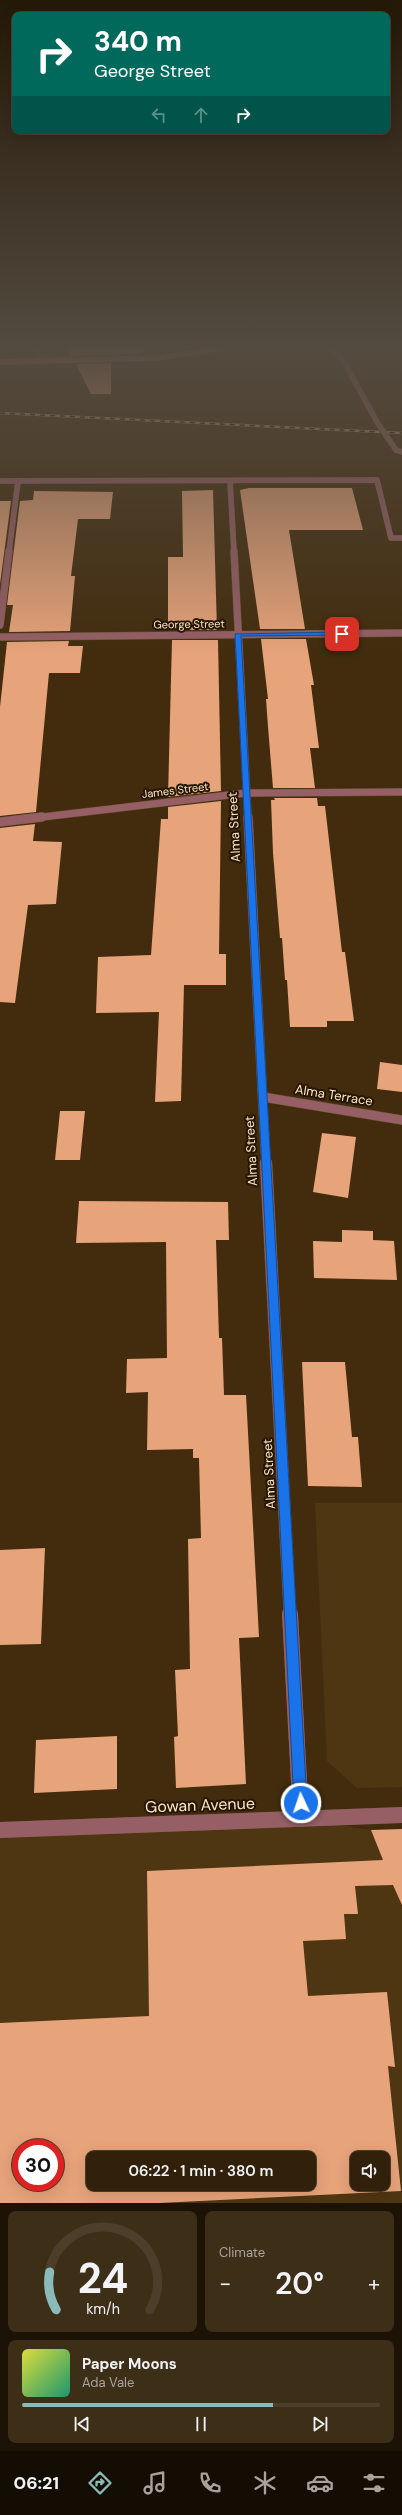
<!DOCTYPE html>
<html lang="en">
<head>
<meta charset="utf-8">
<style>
	body { margin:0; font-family:"DM Sans",sans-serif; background:#3d2e18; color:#f1f3f6; height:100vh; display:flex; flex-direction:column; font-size:15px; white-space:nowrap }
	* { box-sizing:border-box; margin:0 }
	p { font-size:13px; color:#a8a39c }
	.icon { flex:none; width:22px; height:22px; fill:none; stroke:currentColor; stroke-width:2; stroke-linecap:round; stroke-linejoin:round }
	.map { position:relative; height:2203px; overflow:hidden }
	.panel { display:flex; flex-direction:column; gap:8px; padding:8px; background:#1c1206; flex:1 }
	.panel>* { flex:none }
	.hud { position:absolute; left:12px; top:12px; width:378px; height:122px; border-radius:8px; box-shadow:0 4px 16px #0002,0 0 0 1px #4d3e2b; background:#00695c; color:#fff; overflow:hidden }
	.buttons { position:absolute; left:350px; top:2151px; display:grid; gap:8px }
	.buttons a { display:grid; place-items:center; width:40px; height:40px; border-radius:8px; background:#32210a; box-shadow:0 4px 16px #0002,0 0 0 1px #4d3e2b; font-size:20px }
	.speed { position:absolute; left:12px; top:2139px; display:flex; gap:8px; font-size:20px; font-weight:700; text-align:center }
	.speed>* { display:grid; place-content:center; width:52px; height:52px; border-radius:50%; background:#32210a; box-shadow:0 4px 16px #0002,0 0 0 1px #4d3e2b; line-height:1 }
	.speed .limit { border:6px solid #d22; background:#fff; color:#111 }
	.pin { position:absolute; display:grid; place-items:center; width:34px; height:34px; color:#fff; margin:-17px; border-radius:8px; box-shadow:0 2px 6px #0006 }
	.me { position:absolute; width:44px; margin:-22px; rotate:357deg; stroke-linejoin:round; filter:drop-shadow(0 0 3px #0008) }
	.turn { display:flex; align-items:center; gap:14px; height:84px; padding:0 16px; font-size:18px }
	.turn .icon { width:52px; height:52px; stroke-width:2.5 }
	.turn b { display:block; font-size:28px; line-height:34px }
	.lanes { display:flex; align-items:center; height:38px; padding:0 16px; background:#0003; justify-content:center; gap:20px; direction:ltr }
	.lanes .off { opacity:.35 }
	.big { font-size:30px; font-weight:600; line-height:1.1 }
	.panel .widget { flex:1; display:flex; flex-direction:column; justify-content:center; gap:6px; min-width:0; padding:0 14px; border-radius:8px; background:#3d2e18 }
	.panel .dial { align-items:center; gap:0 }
	.dial svg { height:104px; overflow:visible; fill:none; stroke:#4d3e2b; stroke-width:7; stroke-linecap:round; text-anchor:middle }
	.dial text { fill:#f1f3f6; stroke:none }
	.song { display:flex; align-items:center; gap:12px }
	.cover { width:48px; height:48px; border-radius:6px; background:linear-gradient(135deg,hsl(60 70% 55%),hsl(160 70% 35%)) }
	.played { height:4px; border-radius:2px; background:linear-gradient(90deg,#8bbbb9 70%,#4d3e2b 70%) }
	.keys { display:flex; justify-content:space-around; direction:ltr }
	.heat { display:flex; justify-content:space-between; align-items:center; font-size:22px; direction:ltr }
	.panel .tiles { flex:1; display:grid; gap:8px; grid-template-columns:1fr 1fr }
	.widget:last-child { grid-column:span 2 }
	.trip { position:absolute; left:86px; top:2151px; width:230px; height:40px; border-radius:8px; background:#32210a; box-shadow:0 4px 16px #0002,0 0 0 1px #4d3e2b; font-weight:600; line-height:40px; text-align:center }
	.menu { display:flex; height:64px; justify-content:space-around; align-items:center; background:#140d04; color:#a8a39c }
	.menu .icon { width:28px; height:28px }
	.menu .active { color:#8bbbb9 }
	.menu b { font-size:18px; color:#f1f3f6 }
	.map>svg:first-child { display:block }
	.built { fill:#4f3612; fill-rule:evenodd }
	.building { fill:#e7a37a; fill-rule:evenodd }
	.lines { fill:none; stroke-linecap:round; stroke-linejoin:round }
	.minor-far4-casing { stroke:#604a2b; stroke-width:6 }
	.minor-far3-casing { stroke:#604a2b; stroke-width:8 }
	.minor-far2-casing { stroke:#604a2b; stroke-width:10 }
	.minor-far1-casing { stroke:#604a2b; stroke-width:13 }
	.minor-casing { stroke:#604a2b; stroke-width:16 }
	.primary-casing { stroke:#604a2b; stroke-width:6 }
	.minor-far4 { stroke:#955f65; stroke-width:5.5 }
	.minor-far3 { stroke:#955f65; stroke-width:7 }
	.minor-far2 { stroke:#955f65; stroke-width:9 }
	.minor-far1 { stroke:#955f65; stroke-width:12 }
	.minor { stroke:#955f65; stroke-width:16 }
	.primary { stroke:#f78898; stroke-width:5.5 }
	.rail-casing { stroke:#af987a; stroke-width:2.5 }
	.rail { stroke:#261500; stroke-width:1.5; stroke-dasharray:5; stroke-linecap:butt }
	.minor-bridge-casing { stroke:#604a2b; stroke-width:6; stroke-linecap:butt }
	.minor-bridge { stroke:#955f65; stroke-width:5.5 }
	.route { fill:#1a73e8; stroke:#114b97 }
	.labels { text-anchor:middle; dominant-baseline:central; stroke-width:4; stroke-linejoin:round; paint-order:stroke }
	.far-street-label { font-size:11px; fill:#fee6c9; stroke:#261500 }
	.street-label { font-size:13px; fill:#fee6c9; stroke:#261500 }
	.near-street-label { font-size:16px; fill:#fee6c9; stroke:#261500 }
</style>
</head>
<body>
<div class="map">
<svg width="402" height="2203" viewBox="0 0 402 2203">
	<rect width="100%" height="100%" fill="#422c0d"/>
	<g class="built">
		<polygon points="315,1503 402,1503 402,1787 357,1788 327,1761"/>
		<path d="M 301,1819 L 371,1830 L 402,1829 L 402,2203 L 0,2203 L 0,1830 ZM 21,2148 L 55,2148 L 55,2182 L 21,2182 ZM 93,2158 L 309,2158 L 309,2184 L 93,2184 ZM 357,2158 L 383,2158 L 383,2184 L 357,2184 Z"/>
	</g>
	<g class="building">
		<polygon points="68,348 143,348 144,352 137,354 72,356"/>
		<polygon points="111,363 111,394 91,394 76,364"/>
		<polygon points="249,488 352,488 363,530 289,530 305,629 260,629 240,490"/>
		<polygon points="213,490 217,630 172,630 172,623 168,623 168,557 183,557 182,491"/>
		<polygon points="34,491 113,492 110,519 78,519 71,576 75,576 70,631 9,632 13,605 7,605 20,501 33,500"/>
		<polygon points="0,501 11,501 0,584"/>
		<polygon points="261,639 306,639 314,685 311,685 319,748 310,748 315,788 273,788 268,727 266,699 268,699"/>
		<polygon points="172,640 218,640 221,791 168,797"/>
		<polygon points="69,641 68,646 83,646 80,673 49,673 36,812 0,816 0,707 7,642"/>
		<polygon points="274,798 317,798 318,806 325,806 342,952 345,952 354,1021 327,1021 327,1027 290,1027 287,980 285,980 282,938 280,938 273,853 271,800 275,800"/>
		<polygon points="221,801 219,954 226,954 226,985 184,985 181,1101 155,1102 159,1012 96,1013 98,957 151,955 161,819 168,819 168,807"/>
		<polygon points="35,824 33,841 62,842 56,904 28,905 15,1003 0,1002 0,828"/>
		<polygon points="380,1062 402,1065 402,1092 377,1089"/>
		<polygon points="60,1111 85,1111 80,1160 55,1160"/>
		<polygon points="322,1133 356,1137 348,1198 313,1192"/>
		<polygon points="79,1201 228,1202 229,1240 216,1240 219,1338 222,1338 224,1395 246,1395 259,1637 239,1638 246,1784 176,1788 174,1737 178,1736 175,1670 190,1669 188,1539 201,1538 199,1458 193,1458 193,1449 147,1450 148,1392 126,1393 127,1359 167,1358 166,1242 76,1243"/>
		<polygon points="342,1230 373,1231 373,1240 394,1241 397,1280 314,1278 313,1241 342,1242"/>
		<polygon points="302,1362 345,1362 352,1437 358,1437 362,1487 308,1486"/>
		<polygon points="45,1548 41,1644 0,1645 0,1550"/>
		<polygon points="117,1736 117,1789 34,1793 36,1740"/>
		<path d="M 402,1829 L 402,1905 L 393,1885 L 355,1886 L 358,1914 L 344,1914 L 346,1939 L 303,1941 L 308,1996 L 387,1992 L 395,2067 L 388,2066 L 401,2191 L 159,2203 L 0,2203 L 0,2023 L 149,2016 L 147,1871 L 383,1860 L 371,1830 ZM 21,2148 L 55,2148 L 55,2182 L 21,2182 ZM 93,2158 L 309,2158 L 309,2184 L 93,2184 ZM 357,2158 L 383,2158 L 383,2184 L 357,2184 Z"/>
	</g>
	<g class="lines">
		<g class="minor-far4-casing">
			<g id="minor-far4">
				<polyline points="38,348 37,354 50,361"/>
				<polyline points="332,348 344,362 377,422"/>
				<polyline points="396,450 402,452"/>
				<polyline points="0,481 377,480 391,538 402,538"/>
				<polyline points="230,481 234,552"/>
				<polyline points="9,552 18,481"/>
			</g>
		</g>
		<g class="minor-far3-casing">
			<g id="minor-far3">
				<polyline points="234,551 248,818"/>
				<polyline points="0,625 9,551"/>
				<polyline points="0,637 402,633"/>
				<polyline points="34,818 246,793 402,792"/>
			</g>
		</g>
		<g class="minor-far2-casing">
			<g id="minor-far2">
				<polyline points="248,817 266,1164"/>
				<polyline points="0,822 42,817"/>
				<polyline points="263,1097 402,1120"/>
			</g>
		</g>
		<g class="minor-far1-casing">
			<polyline id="minor-far1" points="266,1163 290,1615"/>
		</g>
		<g class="minor-casing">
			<g id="minor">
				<polyline points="290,1614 301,1819"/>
				<polyline points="0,1830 402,1815"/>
			</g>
		</g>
		<g class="primary-casing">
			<polyline id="primary" points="0,362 156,358 225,348"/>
		</g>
		<use href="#minor-far4" class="minor-far4"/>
		<use href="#minor-far3" class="minor-far3"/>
		<use href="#minor-far2" class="minor-far2"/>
		<use href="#minor-far1" class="minor-far1"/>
		<use href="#minor" class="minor"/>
		<use href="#primary" class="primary"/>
		<g class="rail-casing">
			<polyline id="rail" points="0,413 402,433"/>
		</g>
		<use href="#rail" class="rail"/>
		<g class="minor-bridge-casing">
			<polyline id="minor-bridge" points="377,422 396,450"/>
		</g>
		<use href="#minor-bridge" class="minor-bridge"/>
	</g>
	<linearGradient id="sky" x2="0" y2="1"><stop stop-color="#241807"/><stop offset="0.53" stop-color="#544b40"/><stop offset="1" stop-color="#544b40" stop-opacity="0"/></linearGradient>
	<rect width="402" height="656" fill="url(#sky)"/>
	<polygon class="route" points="342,632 344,635 241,636 307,1803 305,1808 301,1810 296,1808 294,1803 235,634"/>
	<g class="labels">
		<g class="far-street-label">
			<text transform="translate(189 624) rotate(-1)">George Street</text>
			<text transform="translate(175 790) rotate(-7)">James Street</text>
		</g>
		<g class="street-label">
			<text transform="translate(234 827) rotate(-93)">Alma Street</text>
			<text transform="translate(334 1095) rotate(9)">Alma Terrace</text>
			<text transform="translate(251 1151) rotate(-93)">Alma Street</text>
			<text transform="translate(269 1474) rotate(-93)">Alma Street</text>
		</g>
		<g class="near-street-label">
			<text transform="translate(200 1805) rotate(-2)">Gowan Avenue</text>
		</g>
	</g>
</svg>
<div class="buttons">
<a><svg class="icon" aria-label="sound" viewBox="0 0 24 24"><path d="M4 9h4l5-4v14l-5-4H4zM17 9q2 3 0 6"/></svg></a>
</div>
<div class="speed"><div class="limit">30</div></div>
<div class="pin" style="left:342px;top:634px;background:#d93025"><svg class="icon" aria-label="arrive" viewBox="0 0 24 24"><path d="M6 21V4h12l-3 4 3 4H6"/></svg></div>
<svg class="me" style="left:301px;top:1803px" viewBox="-20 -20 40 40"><circle r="17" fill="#1a73e8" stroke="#fff" stroke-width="3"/><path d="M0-11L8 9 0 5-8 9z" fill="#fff"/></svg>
<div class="trip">06:22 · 1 min · 380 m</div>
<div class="hud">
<div class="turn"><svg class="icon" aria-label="right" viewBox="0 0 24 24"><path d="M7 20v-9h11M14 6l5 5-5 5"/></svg><div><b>340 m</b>George Street</div></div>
<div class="lanes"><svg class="icon off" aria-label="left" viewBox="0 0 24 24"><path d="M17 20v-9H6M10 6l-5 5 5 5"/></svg><svg class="icon off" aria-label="ahead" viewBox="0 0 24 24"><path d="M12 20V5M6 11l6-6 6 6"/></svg><svg class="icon" aria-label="right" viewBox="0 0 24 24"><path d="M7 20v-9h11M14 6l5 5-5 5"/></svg></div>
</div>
</div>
<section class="panel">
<div class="tiles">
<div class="widget dial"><svg viewBox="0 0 100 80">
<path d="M14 69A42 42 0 1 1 86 69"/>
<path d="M14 69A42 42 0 0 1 9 40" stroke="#8bbbb9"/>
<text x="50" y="56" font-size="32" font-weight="700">24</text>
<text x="50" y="72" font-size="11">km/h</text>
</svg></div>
<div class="widget"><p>Climate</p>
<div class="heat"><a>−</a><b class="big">20°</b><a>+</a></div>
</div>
<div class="widget">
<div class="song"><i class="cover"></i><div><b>Paper Moons</b><p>Ada Vale</p></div></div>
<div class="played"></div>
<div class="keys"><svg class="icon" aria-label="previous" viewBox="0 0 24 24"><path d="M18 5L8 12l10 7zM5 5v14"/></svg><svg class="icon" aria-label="pause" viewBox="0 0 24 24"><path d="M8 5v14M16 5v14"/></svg><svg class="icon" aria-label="next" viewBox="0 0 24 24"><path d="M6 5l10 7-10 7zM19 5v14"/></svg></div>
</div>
</div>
</section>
<nav class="menu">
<b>06:21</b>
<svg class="icon active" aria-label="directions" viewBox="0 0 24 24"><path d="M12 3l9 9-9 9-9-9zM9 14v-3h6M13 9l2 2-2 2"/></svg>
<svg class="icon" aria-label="music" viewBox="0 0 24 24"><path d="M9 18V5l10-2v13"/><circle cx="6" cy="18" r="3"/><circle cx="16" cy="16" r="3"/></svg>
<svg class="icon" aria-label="phone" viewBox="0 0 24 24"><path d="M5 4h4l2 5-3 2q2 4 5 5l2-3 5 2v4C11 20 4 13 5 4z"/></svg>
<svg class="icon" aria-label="climate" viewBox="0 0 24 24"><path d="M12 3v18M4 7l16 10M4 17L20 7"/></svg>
<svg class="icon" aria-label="car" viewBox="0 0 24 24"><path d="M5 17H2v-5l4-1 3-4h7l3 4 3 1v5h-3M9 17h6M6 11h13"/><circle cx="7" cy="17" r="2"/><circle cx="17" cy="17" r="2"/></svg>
<svg class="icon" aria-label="filters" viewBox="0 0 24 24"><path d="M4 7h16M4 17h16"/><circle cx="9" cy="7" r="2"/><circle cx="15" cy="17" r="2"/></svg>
</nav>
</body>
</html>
